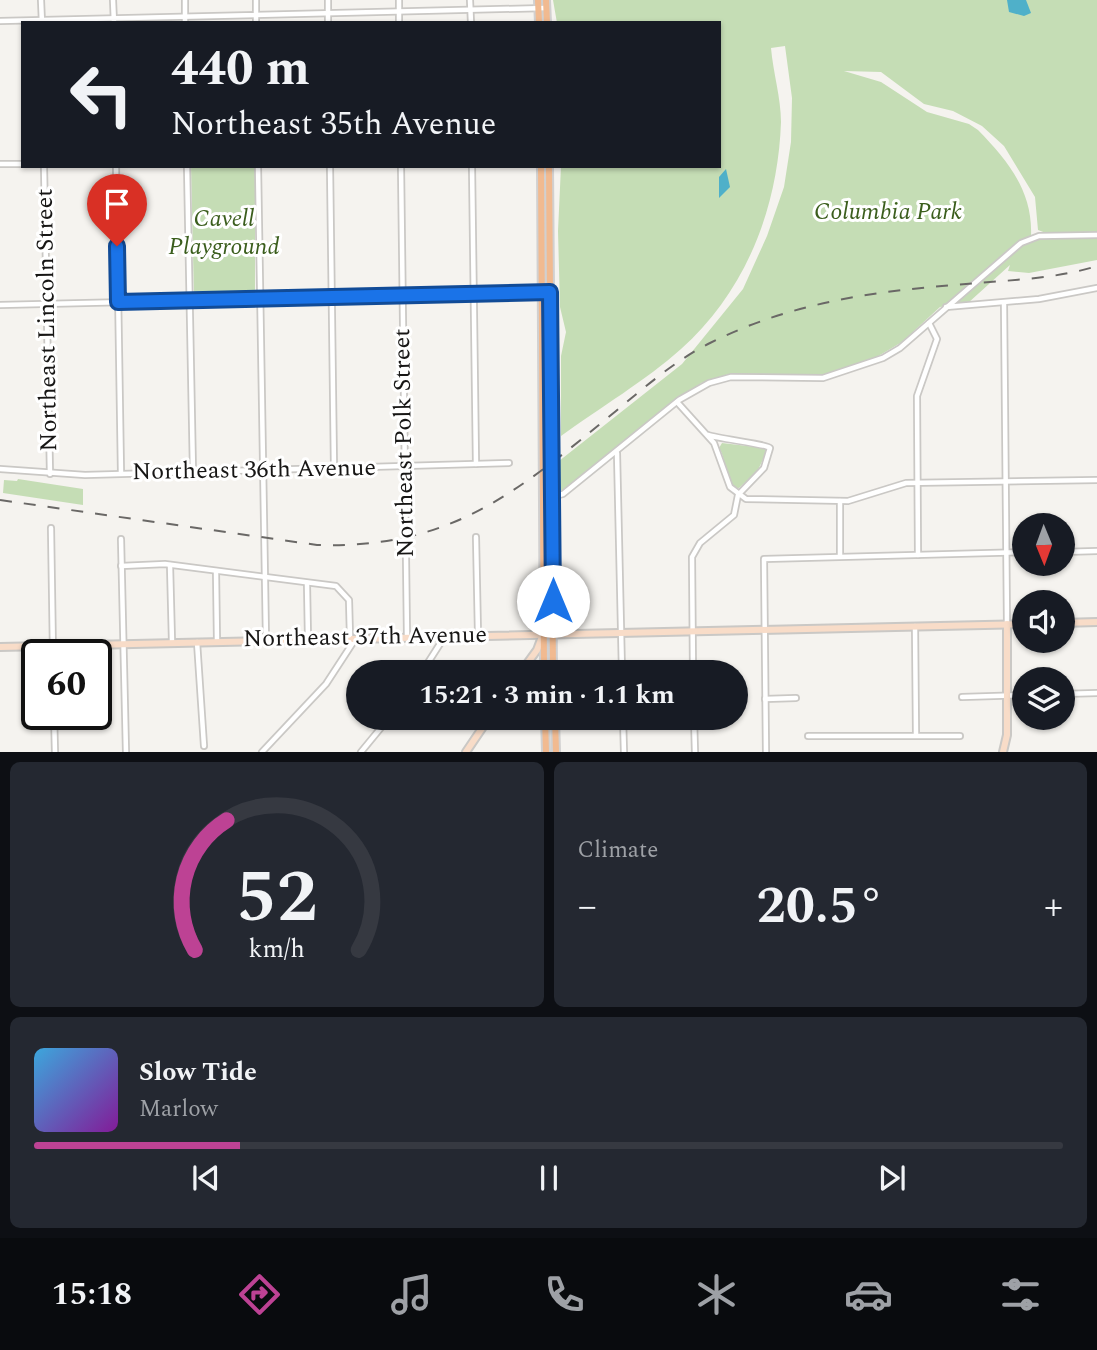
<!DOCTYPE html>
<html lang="en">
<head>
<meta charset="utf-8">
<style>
	body { margin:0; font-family:Spectral,serif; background:#242831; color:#f1f3f6; height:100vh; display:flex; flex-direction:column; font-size:26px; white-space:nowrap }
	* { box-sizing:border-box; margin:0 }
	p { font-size:23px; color:#9ea1a6 }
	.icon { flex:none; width:38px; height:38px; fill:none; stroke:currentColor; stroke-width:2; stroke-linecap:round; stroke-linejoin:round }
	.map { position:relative; height:752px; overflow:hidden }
	.side { display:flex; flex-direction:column; gap:10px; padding:10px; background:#0d0f14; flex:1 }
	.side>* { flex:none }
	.top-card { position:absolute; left:21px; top:21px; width:700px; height:147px; border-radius:0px; box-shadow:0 2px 5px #0004; background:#171b24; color:#f1f3f6; overflow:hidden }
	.needle { width:46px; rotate:179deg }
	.tools { position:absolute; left:1012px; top:513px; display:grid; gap:14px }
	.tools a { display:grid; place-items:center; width:63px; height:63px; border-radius:50%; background:#171b24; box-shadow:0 2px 5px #0004; font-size:35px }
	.speed { position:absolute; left:21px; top:639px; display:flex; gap:14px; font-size:35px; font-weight:700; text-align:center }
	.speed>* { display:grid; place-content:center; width:91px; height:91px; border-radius:50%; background:#171b24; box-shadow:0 2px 5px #0004; line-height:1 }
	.speed .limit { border:4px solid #111; border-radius:10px; background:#fff; color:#111 }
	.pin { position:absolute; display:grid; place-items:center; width:60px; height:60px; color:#fff; margin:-72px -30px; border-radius:50% 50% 50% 0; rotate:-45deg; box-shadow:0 0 7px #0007 }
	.pin .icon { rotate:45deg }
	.me { position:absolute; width:77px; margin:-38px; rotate:0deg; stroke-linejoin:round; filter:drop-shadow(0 0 5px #0008) }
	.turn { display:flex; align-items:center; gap:24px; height:147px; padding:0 35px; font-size:32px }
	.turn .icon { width:91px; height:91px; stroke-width:2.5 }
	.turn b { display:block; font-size:49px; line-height:60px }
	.big { font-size:52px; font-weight:700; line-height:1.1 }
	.side .tile { flex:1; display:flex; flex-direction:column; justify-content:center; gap:10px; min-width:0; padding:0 24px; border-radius:10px; background:#242831 }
	.side .dial { align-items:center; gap:0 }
	.dial svg { height:182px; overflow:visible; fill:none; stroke:#363941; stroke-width:7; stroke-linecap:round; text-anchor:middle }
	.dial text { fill:#f1f3f6; stroke:none }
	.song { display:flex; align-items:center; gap:21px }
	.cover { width:84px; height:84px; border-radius:10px; background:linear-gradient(135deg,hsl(200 70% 55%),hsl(290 70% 35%)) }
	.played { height:7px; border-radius:4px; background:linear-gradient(90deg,#bd4294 20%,#363941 20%) }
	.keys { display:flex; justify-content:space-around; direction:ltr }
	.heat { display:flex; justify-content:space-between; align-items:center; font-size:38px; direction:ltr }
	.side .tiles { flex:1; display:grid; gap:10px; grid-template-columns:1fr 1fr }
	.tile:last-child { grid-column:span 2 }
	.trip { position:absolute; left:346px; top:660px; width:402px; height:70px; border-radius:35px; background:#171b24; box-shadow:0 2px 5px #0004; font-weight:700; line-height:70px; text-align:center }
	.dock { display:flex; height:112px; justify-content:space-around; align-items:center; background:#090b0e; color:#9ea1a6 }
	.dock .icon { width:49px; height:49px }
	.dock .on { color:#bd4294 }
	.dock b { font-size:32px; color:#f1f3f6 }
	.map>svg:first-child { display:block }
	.green { fill:#c5ddb5; fill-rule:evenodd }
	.water { fill:#4fb0c9 }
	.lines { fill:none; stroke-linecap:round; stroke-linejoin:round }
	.street-casing { stroke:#cac8c5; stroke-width:8 }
	.secondary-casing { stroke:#cac8c5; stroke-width:10 }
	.primary-casing { stroke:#d1d0d0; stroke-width:10 }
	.street { stroke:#fff; stroke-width:4.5 }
	.secondary { stroke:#f8dcc8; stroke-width:6 }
	.primary { stroke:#f1ba90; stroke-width:6 }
	.rail { stroke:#6a6866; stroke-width:2; stroke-dasharray:12 12; stroke-linecap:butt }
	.route-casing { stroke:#114b97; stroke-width:18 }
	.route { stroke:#1a73e8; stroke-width:12 }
	.labels { text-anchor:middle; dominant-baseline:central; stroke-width:6; stroke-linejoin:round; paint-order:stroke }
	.park-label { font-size:24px; font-style:italic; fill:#3b5e1d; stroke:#fff }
	.street-label { font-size:24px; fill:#171615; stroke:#fff }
</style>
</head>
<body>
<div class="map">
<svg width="1097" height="752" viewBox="0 0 1097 752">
	<rect width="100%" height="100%" fill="#f5f3ef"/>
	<g class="green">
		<path d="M 553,0 L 1097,0 L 1097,260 L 1029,273 L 1008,271 L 1010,265 L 968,303 L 940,307 L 902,342 L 875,358 L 829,374 L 798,377 L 729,374 L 701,383 L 565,490 L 557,491 L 554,465 L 682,364 L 743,289 L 767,236 L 784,187 L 791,142 L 792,98 L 785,46 L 771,48 C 773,72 781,98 781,122 C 778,208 746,291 681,349 C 648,379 598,409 561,436 L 561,356 L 566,332 L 560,307 L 558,231 L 561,166 L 719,166 L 719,23 L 557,23 ZM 844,71 L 881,72 L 924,104 L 953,111 L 982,126 L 1004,146 L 1035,197 L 1038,230 L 1062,239 L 1031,236 C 1033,191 1008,161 978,130 L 969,124 L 927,112 L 881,82 Z"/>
		<polygon points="191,166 255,166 255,296 194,297"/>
		<path d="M 722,443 L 764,448 L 767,451 L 757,472 L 739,488 L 734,488 C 724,478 727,460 719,448 Z"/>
		<polygon points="18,479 83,489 83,505 3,493 4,480 17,481"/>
	</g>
	<g class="water">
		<polygon points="1007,0 1026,0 1031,13 1024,16 1009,12"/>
		<polygon points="726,169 730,187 719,198 719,177"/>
	</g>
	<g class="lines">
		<g class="street-casing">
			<g id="street">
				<polyline points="41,0 42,23"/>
				<polyline points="113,0 114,23"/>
				<polyline points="185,0 185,23"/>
				<polyline points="256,0 256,23"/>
				<polyline points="328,0 328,23"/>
				<polyline points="399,0 399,23"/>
				<polyline points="470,0 471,23"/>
				<polyline points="0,21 546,8"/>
				<polyline points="0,164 23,164"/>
				<polyline points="44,166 50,474"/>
				<polyline points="116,166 121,473"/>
				<polyline points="187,166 193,472"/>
				<polyline points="258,166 266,639"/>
				<polyline points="330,166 334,468"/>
				<polyline points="401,166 407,636"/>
				<polyline points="472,166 476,464"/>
				<polyline points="1004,303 1007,624"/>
				<polyline points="0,305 550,292"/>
				<polyline points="946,307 1039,299 1097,288"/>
				<polyline points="677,402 714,443 730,487 746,499 848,501 906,483 1097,480"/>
				<polyline points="617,453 622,672"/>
				<polyline points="0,469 85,475 509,463"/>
				<polyline points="544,499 563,494 679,400 709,383 731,377 823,378 883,358 900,348 1021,243 1039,236 1097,235"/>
				<polyline points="840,501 840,556"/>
				<polyline points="51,528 53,654"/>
				<polyline points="476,537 478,634"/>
				<polyline points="121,539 126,752"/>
				<polyline points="1062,552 1097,551"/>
				<polyline points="918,555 917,396 937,339 929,323"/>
				<polyline points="170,565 172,642"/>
				<polyline points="121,566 165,564 336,586 349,600 350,637"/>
				<polyline points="216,571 217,641"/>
				<polyline points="307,584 308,638"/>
				<polyline points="915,626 916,734"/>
				<polyline points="197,642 204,746"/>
				<polyline points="422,672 445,636"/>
				<path d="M 693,672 L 692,557 L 700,543 L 734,515 L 738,495 L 764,468 L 770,448 C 766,444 720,439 708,435"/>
				<polyline points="1062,694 1097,693"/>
				<polyline points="962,697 1024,695"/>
				<polyline points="765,699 796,698"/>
				<polyline points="54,714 55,752"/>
				<polyline points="623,718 624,752"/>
				<polyline points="694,718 695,752"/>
				<polyline points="808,736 960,736"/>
				<polyline points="262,752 326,684 356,638"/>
				<polyline points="361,752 389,718"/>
				<polyline points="766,752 764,559 1024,552"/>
			</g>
		</g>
		<g class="secondary-casing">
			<g id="secondary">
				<polyline points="1062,623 1097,622"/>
				<polyline points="0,647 1024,624"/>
				<polyline points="521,672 537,650 543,634"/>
				<polyline points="466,752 489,718"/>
				<polyline points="1003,752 1007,735 1007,624"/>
			</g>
		</g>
		<g class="primary-casing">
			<g id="primary">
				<polyline points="538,0 539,23"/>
				<polyline points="546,0 547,23"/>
				<polyline points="541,166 544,672"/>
				<polyline points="549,166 553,672"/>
				<polyline points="545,718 546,752"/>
				<polyline points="555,718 556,752"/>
			</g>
		</g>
		<use href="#street" class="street"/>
		<use href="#secondary" class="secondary"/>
		<use href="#primary" class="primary"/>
		<path class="rail" d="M 0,500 L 317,545 C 452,549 517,492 616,411 C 646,386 676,360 710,343 C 792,302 876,291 966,284 C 1009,280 1056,279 1097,266"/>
	</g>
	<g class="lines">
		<g class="route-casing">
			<polyline id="route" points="117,246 118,302 550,292 553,601"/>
		</g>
		<use href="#route" class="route"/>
	</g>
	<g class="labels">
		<g class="park-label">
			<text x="888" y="212">Columbia Park</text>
			<text x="224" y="219">Cavell<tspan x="224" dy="28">Playground</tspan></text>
		</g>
		<g class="street-label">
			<text transform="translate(47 320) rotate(-91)">Northeast Lincoln Street</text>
			<text transform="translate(404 443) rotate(-91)">Northeast Polk Street</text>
			<text transform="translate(254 470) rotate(-1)">Northeast 36th Avenue</text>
			<text transform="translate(365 637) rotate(-1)">Northeast 37th Avenue</text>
		</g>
	</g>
</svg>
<div class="tools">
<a><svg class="needle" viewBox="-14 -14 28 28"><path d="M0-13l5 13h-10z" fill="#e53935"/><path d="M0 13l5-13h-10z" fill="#9ea1a6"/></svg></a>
<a><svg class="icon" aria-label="sound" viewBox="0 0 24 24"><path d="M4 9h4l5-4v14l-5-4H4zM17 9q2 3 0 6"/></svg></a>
<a><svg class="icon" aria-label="layers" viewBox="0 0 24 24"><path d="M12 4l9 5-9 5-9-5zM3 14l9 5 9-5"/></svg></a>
</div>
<div class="speed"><div class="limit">60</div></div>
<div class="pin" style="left:117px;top:246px;background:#d93025"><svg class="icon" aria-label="arrive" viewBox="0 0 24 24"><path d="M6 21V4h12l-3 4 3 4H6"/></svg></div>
<svg class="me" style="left:553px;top:601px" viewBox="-20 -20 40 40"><circle r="19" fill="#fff"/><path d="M0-13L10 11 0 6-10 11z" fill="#1a73e8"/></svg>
<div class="trip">15:21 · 3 min · 1.1 km</div>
<div class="top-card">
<div class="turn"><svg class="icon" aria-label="left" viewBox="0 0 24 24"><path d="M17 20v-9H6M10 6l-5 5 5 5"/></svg><div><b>440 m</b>Northeast 35th Avenue</div></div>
</div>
</div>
<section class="side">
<div class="tiles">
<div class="tile dial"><svg viewBox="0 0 100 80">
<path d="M14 69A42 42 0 1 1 86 69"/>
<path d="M14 69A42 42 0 0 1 28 12" stroke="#bd4294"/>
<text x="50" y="56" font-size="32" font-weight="700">52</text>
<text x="50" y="72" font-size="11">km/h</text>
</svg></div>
<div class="tile"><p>Climate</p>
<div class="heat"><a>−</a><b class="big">20.5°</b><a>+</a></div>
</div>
<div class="tile">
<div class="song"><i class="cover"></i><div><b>Slow Tide</b><p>Marlow</p></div></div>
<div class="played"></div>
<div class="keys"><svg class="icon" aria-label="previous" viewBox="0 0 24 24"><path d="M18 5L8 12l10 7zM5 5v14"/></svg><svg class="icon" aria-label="pause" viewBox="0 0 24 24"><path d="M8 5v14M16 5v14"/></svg><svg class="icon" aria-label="next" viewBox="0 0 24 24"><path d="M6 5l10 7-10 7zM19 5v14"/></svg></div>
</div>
</div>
</section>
<nav class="dock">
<b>15:18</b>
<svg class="icon on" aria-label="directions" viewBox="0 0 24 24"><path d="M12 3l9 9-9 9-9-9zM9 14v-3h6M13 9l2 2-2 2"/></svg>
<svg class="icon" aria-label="music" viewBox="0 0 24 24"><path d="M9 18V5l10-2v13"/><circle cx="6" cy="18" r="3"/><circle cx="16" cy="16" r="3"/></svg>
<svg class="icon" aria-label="phone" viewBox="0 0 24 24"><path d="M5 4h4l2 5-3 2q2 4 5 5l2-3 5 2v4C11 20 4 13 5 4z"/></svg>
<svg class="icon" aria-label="climate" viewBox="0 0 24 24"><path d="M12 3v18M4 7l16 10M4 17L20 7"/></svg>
<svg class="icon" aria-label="car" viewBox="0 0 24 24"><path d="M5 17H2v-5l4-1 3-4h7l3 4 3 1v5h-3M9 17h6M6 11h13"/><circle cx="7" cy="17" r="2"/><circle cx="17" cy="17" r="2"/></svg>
<svg class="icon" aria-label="filters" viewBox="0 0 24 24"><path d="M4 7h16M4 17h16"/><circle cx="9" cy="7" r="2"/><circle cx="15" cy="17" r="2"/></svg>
</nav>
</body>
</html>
